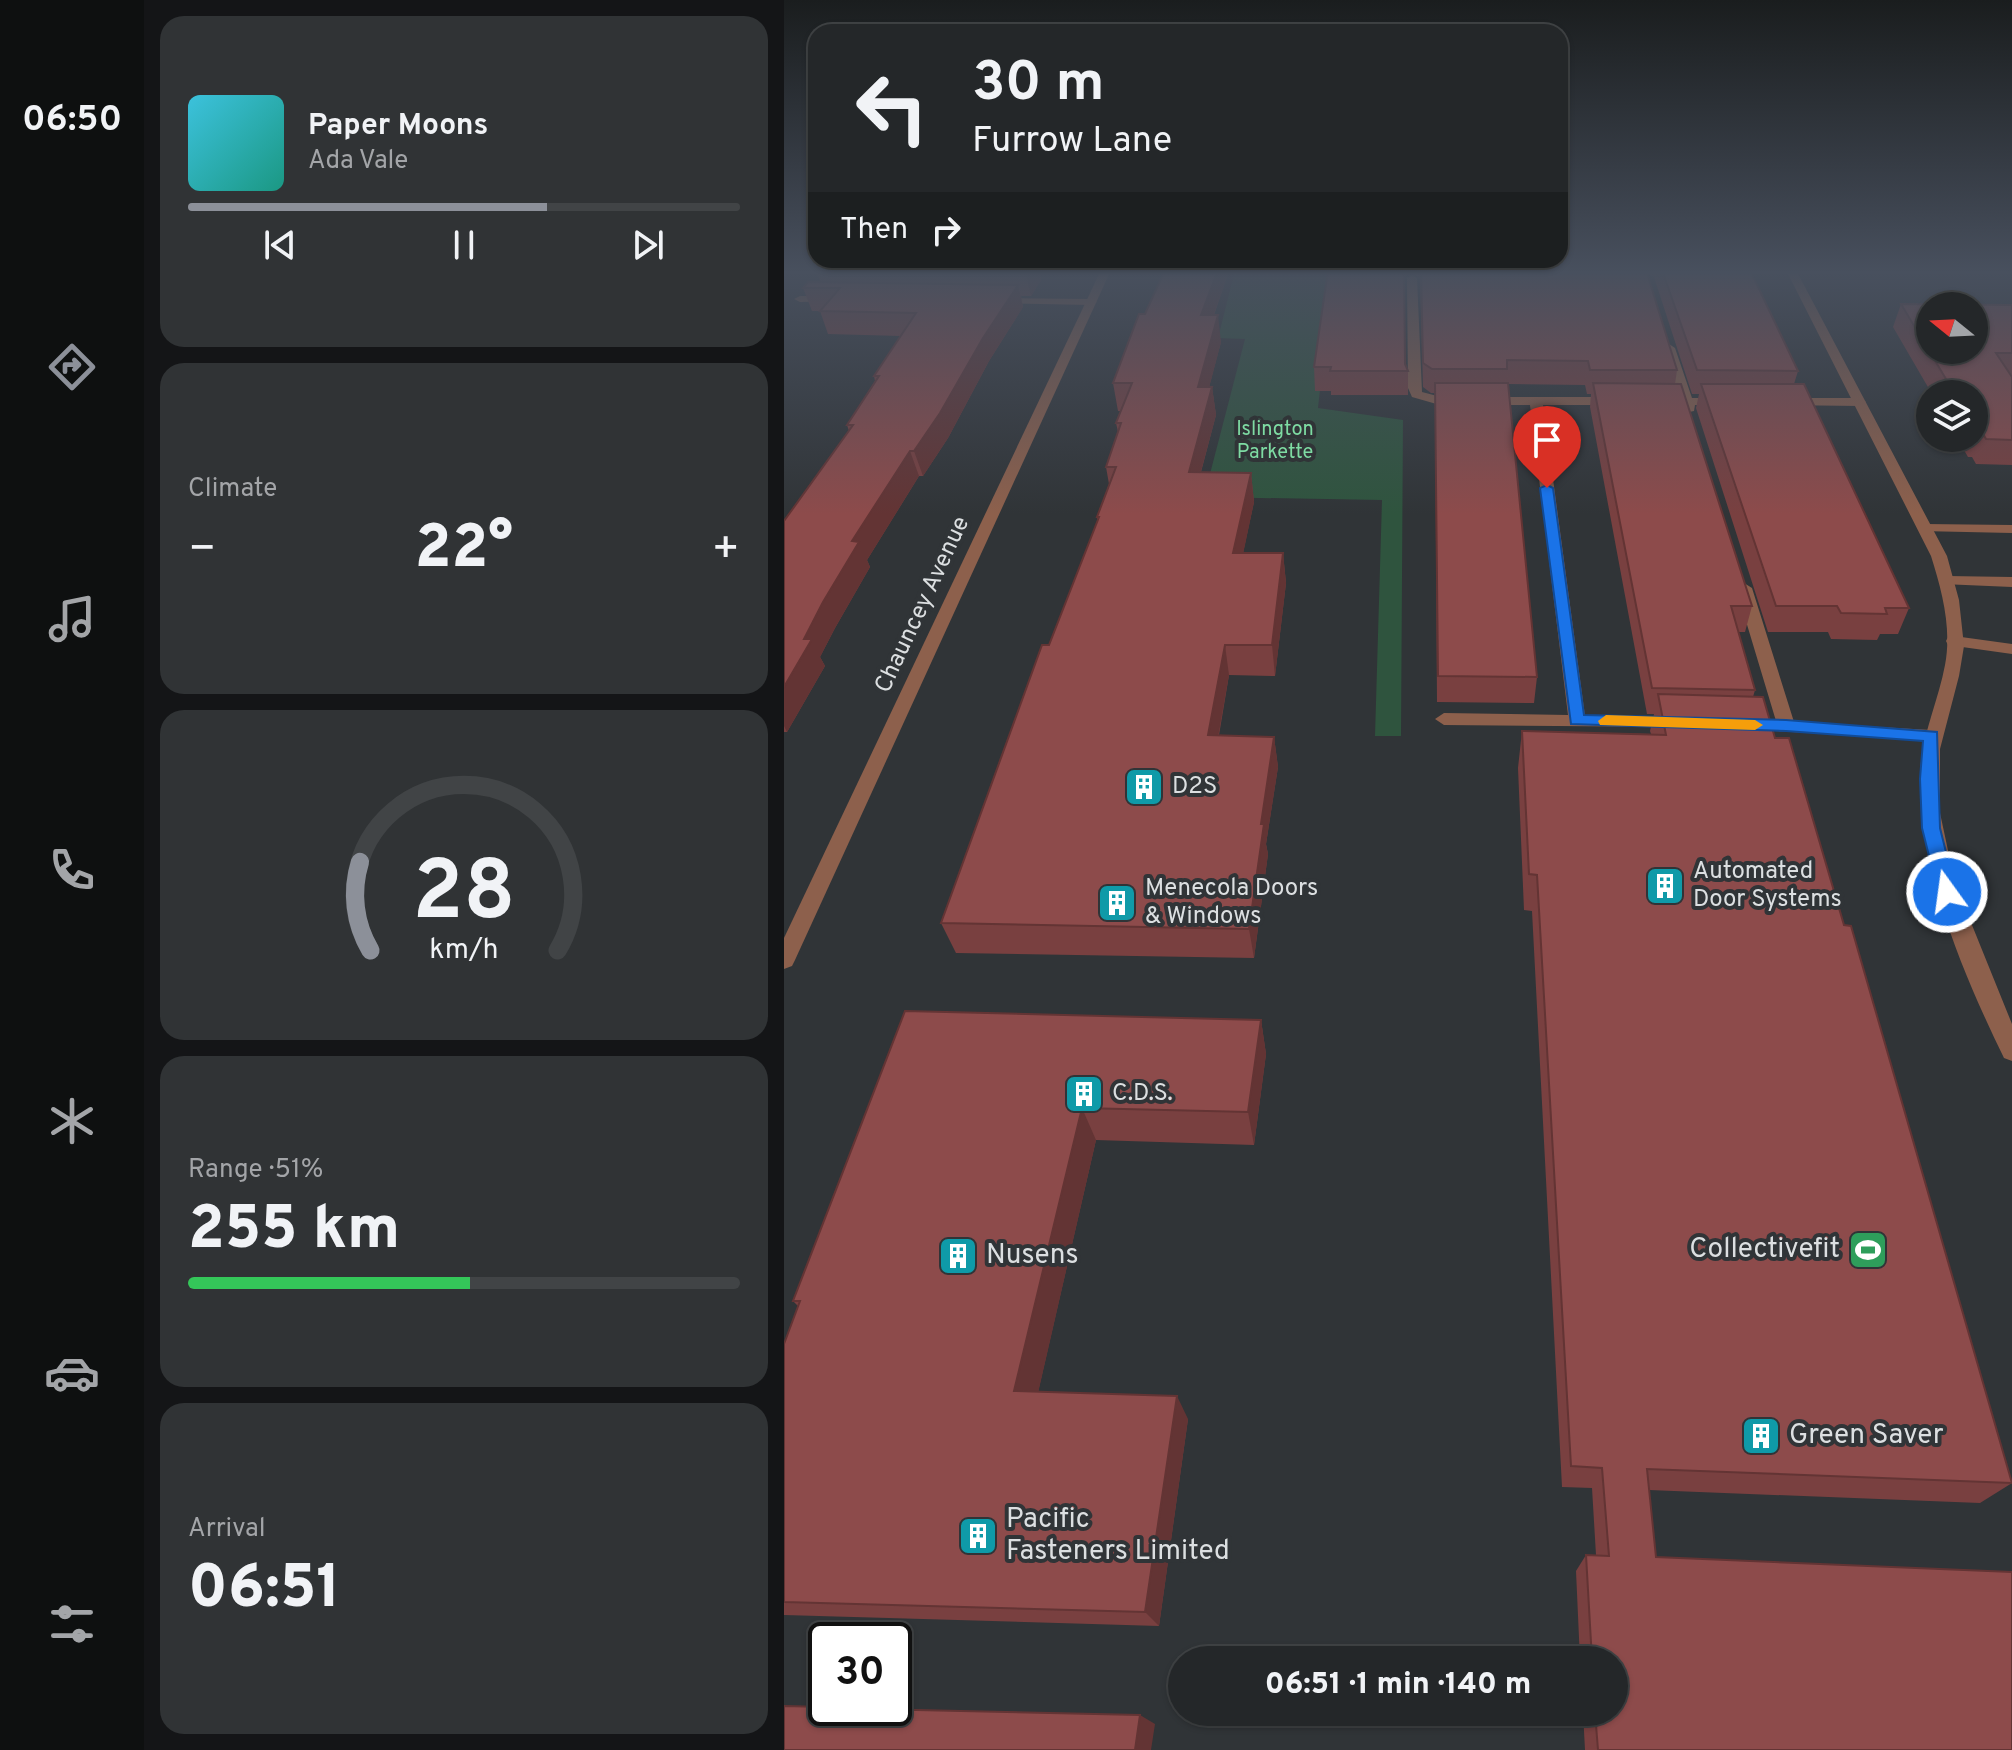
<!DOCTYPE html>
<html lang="en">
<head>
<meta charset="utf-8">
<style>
	body { margin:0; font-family:Overpass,sans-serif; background:#303335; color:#f1f3f6; height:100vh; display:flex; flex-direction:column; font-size:30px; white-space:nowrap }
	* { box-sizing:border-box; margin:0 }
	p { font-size:26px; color:#a3a5a8 }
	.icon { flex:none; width:44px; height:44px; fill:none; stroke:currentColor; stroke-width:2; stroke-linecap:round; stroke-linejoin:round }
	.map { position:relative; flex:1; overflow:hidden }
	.details { display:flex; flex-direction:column; gap:16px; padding:16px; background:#141517; width:640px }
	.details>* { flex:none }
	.guide { position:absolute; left:24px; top:24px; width:760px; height:244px; border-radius:24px; box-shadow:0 2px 6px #0004,0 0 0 2px #414446; background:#242729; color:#f1f3f6; overflow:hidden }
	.needle { width:52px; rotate:288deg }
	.buttons { position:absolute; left:1132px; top:292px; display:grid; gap:16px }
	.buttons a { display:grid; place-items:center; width:72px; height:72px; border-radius:50%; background:#242729; box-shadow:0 2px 6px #0004,0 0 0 2px #414446; font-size:40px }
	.speed { position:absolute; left:24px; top:1622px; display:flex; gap:16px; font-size:40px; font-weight:700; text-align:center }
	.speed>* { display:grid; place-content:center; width:104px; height:104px; border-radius:50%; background:#242729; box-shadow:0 2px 6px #0004,0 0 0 2px #414446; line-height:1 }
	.speed .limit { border:4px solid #111; border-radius:12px; background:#fff; color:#111 }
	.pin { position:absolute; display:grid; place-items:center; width:68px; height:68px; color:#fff; margin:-82px -34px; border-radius:50% 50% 50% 0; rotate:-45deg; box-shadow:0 0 8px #0007 }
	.pin .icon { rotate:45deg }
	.me { position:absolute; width:88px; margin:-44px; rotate:346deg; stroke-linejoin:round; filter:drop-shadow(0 0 6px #0008) }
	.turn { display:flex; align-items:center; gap:28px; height:168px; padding:0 32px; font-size:36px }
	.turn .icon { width:104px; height:104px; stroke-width:2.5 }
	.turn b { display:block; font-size:56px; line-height:68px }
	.then { display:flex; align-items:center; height:76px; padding:0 32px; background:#0003; gap:16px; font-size:30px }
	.big { font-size:60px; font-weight:800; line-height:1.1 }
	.details .widget { flex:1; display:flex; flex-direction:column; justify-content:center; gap:12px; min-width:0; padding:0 28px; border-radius:24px; background:#303335 }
	.details .dial { align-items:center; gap:0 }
	.dial svg { height:208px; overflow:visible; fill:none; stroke:#414446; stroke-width:7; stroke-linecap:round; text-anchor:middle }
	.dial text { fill:#f1f3f6; stroke:none }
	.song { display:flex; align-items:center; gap:24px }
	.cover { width:96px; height:96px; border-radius:12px; background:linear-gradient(135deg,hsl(190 70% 55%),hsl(170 70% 35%)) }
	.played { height:8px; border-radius:4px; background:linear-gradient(90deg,#8c9099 65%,#414446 65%) }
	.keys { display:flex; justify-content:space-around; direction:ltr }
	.heat { display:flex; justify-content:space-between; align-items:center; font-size:44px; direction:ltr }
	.charge { height:12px; border-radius:6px; background:linear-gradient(90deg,#34c759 51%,#414446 0) }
	.trip { position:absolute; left:384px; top:1646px; width:460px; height:80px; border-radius:40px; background:#242729; box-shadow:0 2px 6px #0004,0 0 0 2px #414446; font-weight:800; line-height:80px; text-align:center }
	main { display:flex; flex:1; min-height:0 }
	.dock { display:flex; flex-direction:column; width:144px; justify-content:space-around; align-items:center; background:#0e1010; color:#a3a5a8 }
	.dock .icon { width:56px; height:56px }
	.dock .on { color:#8c9099 }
	.dock b { font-size:36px; color:#f1f3f6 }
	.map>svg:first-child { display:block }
	.green { fill:#2f543e }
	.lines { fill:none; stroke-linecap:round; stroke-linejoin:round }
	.lane { fill:#8d604c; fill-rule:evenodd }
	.street { fill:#8d604c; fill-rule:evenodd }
	.wall { fill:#794040 }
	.shaded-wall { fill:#633434 }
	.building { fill:#8d4b4b; stroke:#633434; stroke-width:2; fill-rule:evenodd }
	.route { fill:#1a73e8; stroke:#114b97; stroke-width:2 }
	.slow { fill:#f59e0b }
	.labels { text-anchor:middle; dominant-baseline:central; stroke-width:8; stroke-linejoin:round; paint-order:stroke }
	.far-park-label { font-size:20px; fill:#7edba3; stroke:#303437 }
	.street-label { font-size:24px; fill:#dcdfe1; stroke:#303437 }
	.poi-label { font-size:24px; fill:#dcdfe1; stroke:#303437; text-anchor:start }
	.near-poi-label { font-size:28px; fill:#dcdfe1; stroke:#303437; text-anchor:start }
</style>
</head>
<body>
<main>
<nav class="dock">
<b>06:50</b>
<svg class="icon on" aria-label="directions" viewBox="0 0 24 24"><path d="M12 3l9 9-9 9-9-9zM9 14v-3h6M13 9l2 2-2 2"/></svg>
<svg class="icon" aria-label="music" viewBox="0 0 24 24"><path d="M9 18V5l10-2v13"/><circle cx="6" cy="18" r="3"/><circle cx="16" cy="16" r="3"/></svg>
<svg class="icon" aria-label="phone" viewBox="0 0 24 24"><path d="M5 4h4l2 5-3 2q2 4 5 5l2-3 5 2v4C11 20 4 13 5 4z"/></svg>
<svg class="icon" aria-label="climate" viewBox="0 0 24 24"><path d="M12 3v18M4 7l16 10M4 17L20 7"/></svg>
<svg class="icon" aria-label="car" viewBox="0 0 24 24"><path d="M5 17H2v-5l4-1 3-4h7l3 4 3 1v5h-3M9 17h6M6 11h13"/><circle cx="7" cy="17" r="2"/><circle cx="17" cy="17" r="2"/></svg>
<svg class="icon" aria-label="filters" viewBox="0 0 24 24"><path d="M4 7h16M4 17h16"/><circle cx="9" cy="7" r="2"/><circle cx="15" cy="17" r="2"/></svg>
</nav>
<section class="details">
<div class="widget">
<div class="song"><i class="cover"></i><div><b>Paper Moons</b><p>Ada Vale</p></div></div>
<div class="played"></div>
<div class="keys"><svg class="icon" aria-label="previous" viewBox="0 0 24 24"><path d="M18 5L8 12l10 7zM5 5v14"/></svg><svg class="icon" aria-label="pause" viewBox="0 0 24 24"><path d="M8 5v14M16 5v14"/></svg><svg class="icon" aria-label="next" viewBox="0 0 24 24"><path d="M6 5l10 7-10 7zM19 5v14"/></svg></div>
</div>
<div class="widget"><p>Climate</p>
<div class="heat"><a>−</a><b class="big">22°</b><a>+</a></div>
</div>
<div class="widget dial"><svg viewBox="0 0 100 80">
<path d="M14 69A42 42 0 1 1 86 69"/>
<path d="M14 69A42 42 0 0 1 10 35" stroke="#8c9099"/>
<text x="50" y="56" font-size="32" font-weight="700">28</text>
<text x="50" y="72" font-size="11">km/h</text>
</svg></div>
<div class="widget"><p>Range · 51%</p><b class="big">255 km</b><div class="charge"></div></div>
<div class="widget"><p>Arrival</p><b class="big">06:51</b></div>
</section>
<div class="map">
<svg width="1228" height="1750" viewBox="0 0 1228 1750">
	<rect width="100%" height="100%" fill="#303437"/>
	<polygon class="green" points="451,270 549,270 534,408 619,420 617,736 591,736 598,500 420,497 461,339 434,338"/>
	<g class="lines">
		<g class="lane">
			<polygon points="628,275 633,278 638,392 657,397 832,397 838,401 832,405 759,405 801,716 896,717 905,723 902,727 660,725 651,719 660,713 784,715 746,405 656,405 628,397 624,388 623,278"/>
			<polygon points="51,296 57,299 55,301 16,302 10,299 16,296"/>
			<polygon points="211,298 307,299 313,302 307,305 207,303 205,301"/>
			<polygon points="885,344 891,348 908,398 940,398 945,399 945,405 911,405 910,411 905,412 898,405 871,404 871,398 895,397 879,348"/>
			<polygon points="1000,398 1076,398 1082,402 1076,406 995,405 995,399"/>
			<polygon points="1141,524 1228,525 1228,533 1136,531 1134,528"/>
			<polygon points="1163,576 1228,577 1228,587 1158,584 1155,581"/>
			<polygon points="960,583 968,588 1010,722 1147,730 1153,732 1156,736 1153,740 954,729 951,725 954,721 992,721 952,588"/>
			<polygon points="1170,636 1228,644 1228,654 1164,645 1162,641 1164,637"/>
		</g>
		<g class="street">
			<polygon points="317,270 327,270 11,960 8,966 0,969 0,938"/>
			<path d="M 1002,270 L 1012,270 L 1163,556 L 1175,600 L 1180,646 L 1175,676 L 1156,749 L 1156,813 L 1171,883 L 1228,1024 L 1228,1061 L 1220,1058 C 1180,976 1135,870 1136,778 C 1136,738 1154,703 1161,665 C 1168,628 1158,591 1147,556 Z"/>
		</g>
	</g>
	<g class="wall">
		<polygon points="32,270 258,270 258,271 256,275 257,280 247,296 237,296 239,307 205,361 164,438 139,476 135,476 83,560 86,567 51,628 36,657 41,666 3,732 0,732 0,521 65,431 63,425 91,381 90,376 117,336 44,334 36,311 28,311 19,288 37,283"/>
		<polygon points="381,270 443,270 443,277 430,315 437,342 425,387 428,387 432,415 417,472 467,473 470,502 459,553 499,553 502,583 491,676 445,675 435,735 490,737 494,767 482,844 484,854 470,958 172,953 157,923 314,521 313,517 325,484 322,467 334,432 332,423 337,411 334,411 329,383"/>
		<polygon points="544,270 966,270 1014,371 1010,384 1125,608 1114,634 1096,634 1093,640 1047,639 1044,632 984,632 912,408 915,394 908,394 870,277 863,273 893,370 891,384 968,606 961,632 954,632 971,690 969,697 991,738 1060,925 1228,1483 1196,1503 865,1490 872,1557 1228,1750 801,1750 799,1712 830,1712 830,1660 796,1660 792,1571 802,1555 812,1555 808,1488 778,1487 748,911 740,910 734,768 738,731 867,734 866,731 870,714 863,714 806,407 807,394 803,394 801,385 724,384 753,677 750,703 653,702 651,393 647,393 639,387 636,278 626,272 620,278 621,364 624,371 624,395 547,395 547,391 531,391 530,367"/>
		<polygon points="1117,304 1228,305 1228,465 1192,464 1188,457 1184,457 1173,438 1190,438 1190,394 1148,394 1109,327"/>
		<polygon points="121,1011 477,1020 482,1054 470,1145 312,1140 254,1392 404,1419 375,1626 0,1615 0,1344 14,1306 9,1301"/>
	</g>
	<g class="shaded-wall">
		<polygon points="241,270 258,270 256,275 257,280 247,296"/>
		<polygon points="434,270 443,270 443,277 420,342 417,315"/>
		<polygon points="620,270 626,270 626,272 620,278"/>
		<polygon points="234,285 239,307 205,361 164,438 139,476 130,451 199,338"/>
		<polygon points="434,315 437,342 418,415 414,387"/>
		<polygon points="428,387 432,415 409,501 405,472"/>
		<polygon points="126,451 135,476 83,560 86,567 51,628 36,657 41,666 3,732 0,726 0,687 20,639 68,541"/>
		<polygon points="467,473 470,502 453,583 449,553"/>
		<polygon points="499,553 502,583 491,676 488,645"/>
		<polygon points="441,645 445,675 429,766 424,735"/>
		<polygon points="490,737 494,767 482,844 484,854 470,958 465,929 477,824"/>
		<polygon points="477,1020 482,1054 470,1145 464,1112"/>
		<polygon points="298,1108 312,1140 249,1415 230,1391"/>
		<polygon points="393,1396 404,1419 375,1626 361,1612"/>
		<polygon points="356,1715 371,1724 367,1750 351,1750"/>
	</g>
	<g class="building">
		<polygon points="381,270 434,270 417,315 434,315 414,387 428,387 405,472 467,473 449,553 499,553 488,645 441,645 424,735 490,737 477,824 480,824 465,929 157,923 258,645 265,645 315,517 313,517 332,467 322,467 337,423 332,423 348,383 329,383 355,314 361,314"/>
		<polygon points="544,270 620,270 621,364 624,371 546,371 547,367 530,367"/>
		<polygon points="637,270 862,270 893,370 806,370 804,361 723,360 723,369 648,369 639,363"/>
		<polygon points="878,270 966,270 1014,371 913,370"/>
		<polygon points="24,282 234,285 199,338 156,413 130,451 126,451 68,541 75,542 39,602 20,639 28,639 0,687 0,521 69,425 63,425 95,376 90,376 132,313 36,311 56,288 19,288"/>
		<path d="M 1117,304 L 1228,305 L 1228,353 L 1212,353 L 1228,377 L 1228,440 L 1202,439 L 1198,432 L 1194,432 L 1190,425 L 1190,394 L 1171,394 ZM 1146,306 L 1190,306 L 1190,350 L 1146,350 Z"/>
		<polygon points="651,383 724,383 753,677 654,676"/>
		<polygon points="809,383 897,384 968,606 947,606 971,690 868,688"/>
		<polygon points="917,384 1020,384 1125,608 1101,608 1103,614 1057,613 1053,606 992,606"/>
		<polygon points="874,694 979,697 991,738 1005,738 1060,925 1067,926 1228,1483 863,1469 872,1557 1228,1572 1228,1750 814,1750 811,1712 830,1712 830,1660 808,1660 802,1555 825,1556 818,1468 787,1466 753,875 745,874 738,731 882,735"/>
		<polygon points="121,1011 477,1020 464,1112 298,1108 230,1391 393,1396 361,1612 0,1602 0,1344 16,1301 9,1301"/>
		<polygon points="0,1706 42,1707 42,1708 356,1715 351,1750 0,1750"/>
	</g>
	<linearGradient id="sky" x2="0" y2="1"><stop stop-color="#1a1d1e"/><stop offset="0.53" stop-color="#48505e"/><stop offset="1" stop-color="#48505e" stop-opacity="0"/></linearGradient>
	<rect width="1228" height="514" fill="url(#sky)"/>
	<polygon class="route" points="763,485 769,488 800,715 1002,720 1153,732 1156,828 1172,892 1170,897 1156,897 1154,892 1138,828 1136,779 1139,741 1002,731 787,724 756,488"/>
	<polygon class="slow" points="822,715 971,720 979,725 971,730 816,725 814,721"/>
	<defs>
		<g id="building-square" transform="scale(2)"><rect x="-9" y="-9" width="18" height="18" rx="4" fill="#0f9aa8" stroke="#303437"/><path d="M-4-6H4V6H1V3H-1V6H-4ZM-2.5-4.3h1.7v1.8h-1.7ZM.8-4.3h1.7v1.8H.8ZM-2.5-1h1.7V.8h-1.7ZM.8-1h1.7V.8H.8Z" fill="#fff"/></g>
		<g id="stadium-square" transform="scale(2)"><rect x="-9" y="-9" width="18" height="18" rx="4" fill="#2e9e5b" stroke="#303437"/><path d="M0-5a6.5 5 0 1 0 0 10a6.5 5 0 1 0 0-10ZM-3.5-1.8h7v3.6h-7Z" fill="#fff"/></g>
	</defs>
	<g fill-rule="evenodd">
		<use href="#building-square" x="360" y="787"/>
		<use href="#building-square" x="881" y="886"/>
		<use href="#building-square" x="333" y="903"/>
		<use href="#building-square" x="300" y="1094"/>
		<use href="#stadium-square" x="1084" y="1250"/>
		<use href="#building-square" x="174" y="1256"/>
		<use href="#building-square" x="977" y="1436"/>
		<use href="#building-square" x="194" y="1536"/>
	</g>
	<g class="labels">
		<g class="far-park-label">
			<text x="491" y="430">Islington<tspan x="491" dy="23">Parkette</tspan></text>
		</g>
		<g class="street-label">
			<text transform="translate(139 605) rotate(-65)">Chauncey Avenue</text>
		</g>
		<g class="poi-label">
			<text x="388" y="787">D2S</text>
			<text x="909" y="872">Automated<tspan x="909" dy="28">Door Systems</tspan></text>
			<text x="361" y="889">Menecola Doors<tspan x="361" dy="28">&amp; Windows</tspan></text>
			<text x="328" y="1094">C.D.S.</text>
		</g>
		<g class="near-poi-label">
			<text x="1056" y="1250" text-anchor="end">Collectivefit</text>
			<text x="202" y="1256">Nusens</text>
			<text x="1005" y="1436">Green Saver</text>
			<text x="222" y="1520">Pacific<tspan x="222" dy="32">Fasteners Limited</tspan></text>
		</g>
	</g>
</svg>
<div class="buttons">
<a><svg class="needle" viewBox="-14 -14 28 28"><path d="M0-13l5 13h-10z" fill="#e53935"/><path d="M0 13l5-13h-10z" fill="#a3a5a8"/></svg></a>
<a><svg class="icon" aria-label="layers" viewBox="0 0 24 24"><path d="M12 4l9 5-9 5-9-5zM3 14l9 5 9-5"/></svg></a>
</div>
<div class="speed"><div class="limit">30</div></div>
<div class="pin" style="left:763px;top:488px;background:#d93025"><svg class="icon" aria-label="arrive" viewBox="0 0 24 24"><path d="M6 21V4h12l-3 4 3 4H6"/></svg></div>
<svg class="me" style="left:1163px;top:892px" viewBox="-20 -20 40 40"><circle r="17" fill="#1a73e8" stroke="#fff" stroke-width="3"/><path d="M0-11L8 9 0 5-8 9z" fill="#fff"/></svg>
<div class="trip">06:51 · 1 min · 140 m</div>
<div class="guide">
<div class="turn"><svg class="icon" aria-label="left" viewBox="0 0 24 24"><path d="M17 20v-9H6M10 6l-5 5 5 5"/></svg><div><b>30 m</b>Furrow Lane</div></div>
<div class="then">Then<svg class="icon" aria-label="right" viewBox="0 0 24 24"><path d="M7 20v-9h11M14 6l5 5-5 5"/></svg></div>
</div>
</div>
</main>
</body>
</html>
